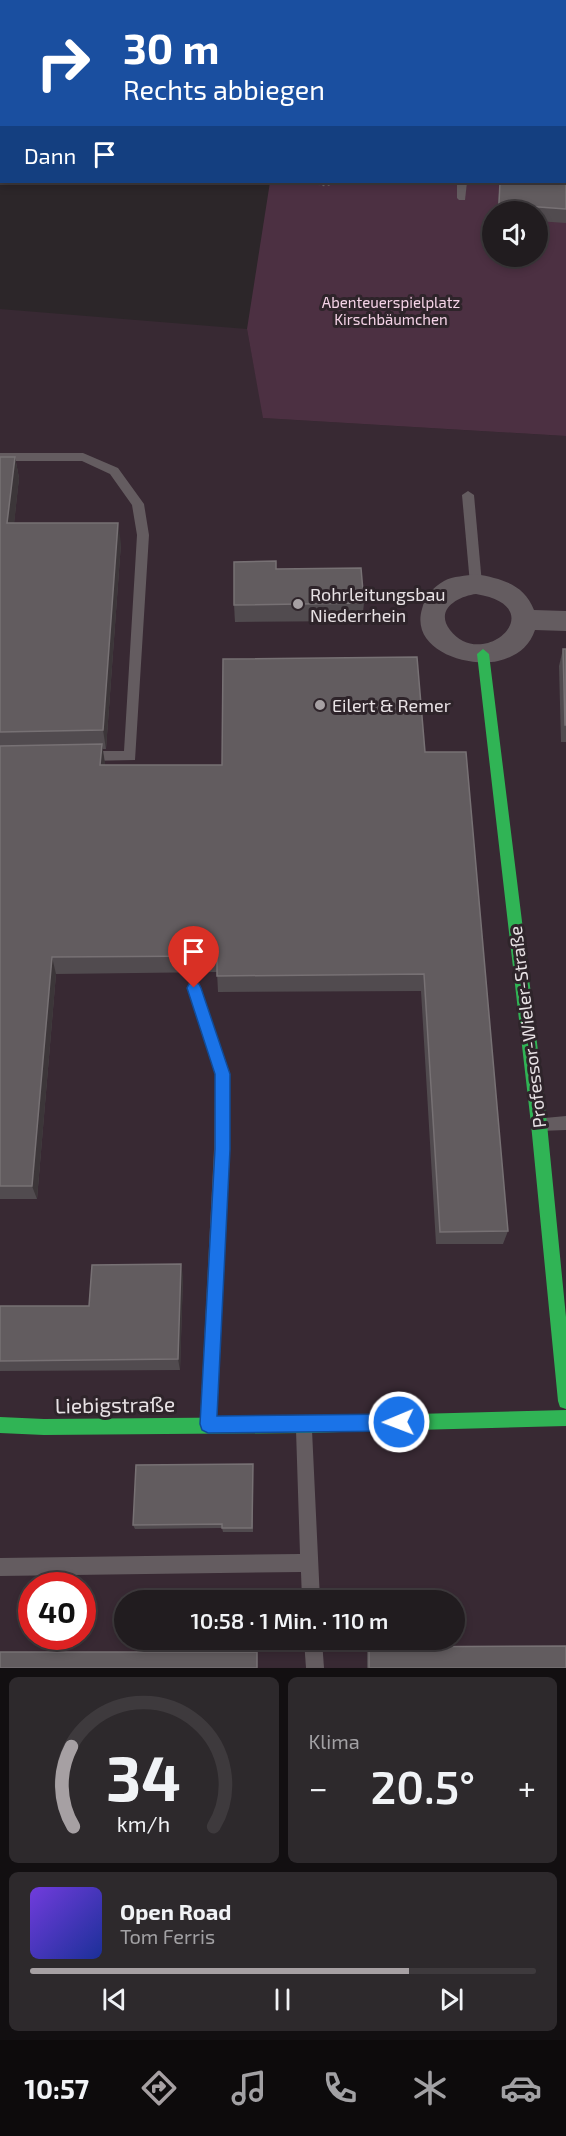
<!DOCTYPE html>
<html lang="de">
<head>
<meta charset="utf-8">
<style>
	body { margin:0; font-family:"Exo 2",sans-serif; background:#2d292c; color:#f1f3f6; height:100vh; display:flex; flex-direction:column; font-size:22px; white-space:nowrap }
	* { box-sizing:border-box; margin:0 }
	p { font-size:20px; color:#a2a1a4 }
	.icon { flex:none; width:33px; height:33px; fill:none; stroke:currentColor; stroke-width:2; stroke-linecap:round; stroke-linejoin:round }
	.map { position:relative; height:1668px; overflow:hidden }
	.sheet { display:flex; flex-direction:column; gap:9px; padding:9px; background:#120f11; flex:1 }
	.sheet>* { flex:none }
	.guide { position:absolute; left:0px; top:0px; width:567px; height:183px; box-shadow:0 3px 9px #0003,0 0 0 2px #3e3a3d; background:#1a4fa0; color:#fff; overflow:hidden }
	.fabs { position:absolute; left:482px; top:201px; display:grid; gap:12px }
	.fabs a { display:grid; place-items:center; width:66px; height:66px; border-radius:50%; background:#211c1f; box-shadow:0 3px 9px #0003,0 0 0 2px #3e3a3d; font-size:30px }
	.speed { position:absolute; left:18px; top:1572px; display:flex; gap:12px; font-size:30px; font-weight:700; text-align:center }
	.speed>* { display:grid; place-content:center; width:78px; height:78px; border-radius:50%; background:#211c1f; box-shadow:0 3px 9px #0003,0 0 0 2px #3e3a3d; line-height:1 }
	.speed .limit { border:9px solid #d22; background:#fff; color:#111 }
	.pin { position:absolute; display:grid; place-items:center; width:51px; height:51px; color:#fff; margin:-62px -26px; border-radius:50% 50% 50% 0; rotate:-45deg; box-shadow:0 0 6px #0007 }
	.pin .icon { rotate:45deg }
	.me { position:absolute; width:66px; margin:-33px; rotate:269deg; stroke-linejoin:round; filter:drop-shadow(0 0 4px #0008) }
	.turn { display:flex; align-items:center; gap:21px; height:126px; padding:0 24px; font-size:27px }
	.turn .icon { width:78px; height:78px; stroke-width:2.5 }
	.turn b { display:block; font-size:42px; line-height:51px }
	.then { display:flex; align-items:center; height:57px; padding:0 24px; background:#0003; gap:12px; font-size:22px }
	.big { font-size:45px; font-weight:600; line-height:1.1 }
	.sheet .widget { flex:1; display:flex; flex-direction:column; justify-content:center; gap:9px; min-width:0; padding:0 21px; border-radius:9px; background:#2d292c }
	.sheet .dial { align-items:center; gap:0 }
	.dial svg { height:156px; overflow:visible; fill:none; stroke:#3e3a3d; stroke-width:7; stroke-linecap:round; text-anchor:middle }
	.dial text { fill:#f1f3f6; stroke:none }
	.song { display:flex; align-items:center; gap:18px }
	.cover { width:72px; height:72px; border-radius:9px; background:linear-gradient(135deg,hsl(260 70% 55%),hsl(230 70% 35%)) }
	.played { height:6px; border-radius:3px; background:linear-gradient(90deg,#a6a0a3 75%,#3e3a3d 75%) }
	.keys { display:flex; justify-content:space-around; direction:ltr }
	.heat { display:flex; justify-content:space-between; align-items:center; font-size:33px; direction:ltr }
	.sheet .tiles { flex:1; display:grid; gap:9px; grid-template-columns:1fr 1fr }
	.widget:last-child { grid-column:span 2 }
	.trip { position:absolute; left:114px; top:1590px; width:351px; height:60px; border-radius:30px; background:#211c1f; box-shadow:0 3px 9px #0003,0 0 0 2px #3e3a3d; font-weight:600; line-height:60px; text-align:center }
	.tab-bar { display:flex; height:96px; justify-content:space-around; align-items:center; background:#0d0b0c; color:#a2a1a4 }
	.tab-bar .icon { width:42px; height:42px }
	.tab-bar .selected { color:#a6a0a3 }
	.tab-bar b { font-size:27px; color:#f1f3f6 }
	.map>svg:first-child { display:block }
	.built { fill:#382933; fill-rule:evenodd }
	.green { fill:#4c3042; fill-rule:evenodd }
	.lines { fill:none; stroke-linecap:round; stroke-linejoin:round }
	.path { stroke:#6a6367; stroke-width:3; stroke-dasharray:2 3; stroke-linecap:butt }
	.lane { fill:#645c60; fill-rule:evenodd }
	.street { fill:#645c60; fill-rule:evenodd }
	.fast { fill:#30b455; fill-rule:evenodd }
	.wall { fill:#514b4f }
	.shaded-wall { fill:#3c3639 }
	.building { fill:#625c5f; stroke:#777174; stroke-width:1.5 }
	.route { fill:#1a73e8; stroke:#114b97; stroke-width:1.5 }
	.poi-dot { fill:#a6a0a3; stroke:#2e242a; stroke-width:2 }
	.labels { text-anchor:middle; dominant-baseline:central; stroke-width:6; stroke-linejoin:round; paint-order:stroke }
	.far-park-label { font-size:15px; fill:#f5d3e7; stroke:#2e242a }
	.poi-label { font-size:18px; fill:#e8e2e5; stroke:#2e242a; text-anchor:start }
	.street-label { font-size:18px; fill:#e8e2e5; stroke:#2e242a }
	.near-street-label { font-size:21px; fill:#e8e2e5; stroke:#2e242a }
</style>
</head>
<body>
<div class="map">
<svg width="566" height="1668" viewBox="0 0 566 1668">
	<rect width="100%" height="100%" fill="#2c2629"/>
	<path class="built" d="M 0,309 L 247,329 L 264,418 L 566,436 L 566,1668 L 0,1668 ZM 32,1586 L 82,1586 L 82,1636 L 32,1636 ZM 124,1600 L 454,1600 L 454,1640 L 124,1640 Z"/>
	<path class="green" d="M 566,179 L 566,436 L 263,418 L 247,329 L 270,182 L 448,182 L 533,187 L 566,182 ZM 492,212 L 537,212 L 537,256 L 492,256 Z"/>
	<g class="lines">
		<polyline class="path" points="313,182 325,185 339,182"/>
		<g class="lane">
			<polygon points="457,182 467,182 465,200 459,200 457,198"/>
			<polygon points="0,453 83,453 118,468 144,504 149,535 135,760 86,761 81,760 79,756 81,752 86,751 124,751 137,535 132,505 110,474 82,461 0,461"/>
			<polygon points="468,491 474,495 482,584 476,589 470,584 462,495"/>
			<polygon points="194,982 199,983 201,988 229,1074 230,1149 216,1422 214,1428 208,1430 202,1428 200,1422 214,1149 215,1074 187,988 189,983"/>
			<polygon points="566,1116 566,1130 539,1131 534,1129 531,1124 534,1119"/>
			<polygon points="304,1422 310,1424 312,1430 320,1600 302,1600 301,1572 0,1576 0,1558 300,1554 296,1430 298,1424"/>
			<polygon points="304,1640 322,1640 324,1668 306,1668"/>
		</g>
		<path class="street" d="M 476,574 C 502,579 524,584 534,610 L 566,611 L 566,631 L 535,630 C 529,648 515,657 498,661 C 467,668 410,650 422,609 C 425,597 433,587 444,581 C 453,576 466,576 476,574 ZM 476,594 C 555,607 482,673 450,630 C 434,609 459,596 476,594 Z"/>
		<g class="fast">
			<polygon points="483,649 489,654 547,1124 566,1317 566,1409 560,1407 558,1401 531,1124 477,654"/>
			<polygon points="566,1410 566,1426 303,1433 44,1435 0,1433 0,1417 44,1419 303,1417"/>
		</g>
	</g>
	<g class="wall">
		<polygon points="342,0 566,0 566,119 566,2 342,1"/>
		<polygon points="566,181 566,223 537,221 537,212 497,212 500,182"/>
		<polygon points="0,457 15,457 19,478 14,523 121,543 106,749 102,749 105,765 222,765 425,752 508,1231 503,1244 436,1244 421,991 218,992 217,972 56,974 37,1199 0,1199"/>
		<polygon points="276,569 364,603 362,621 235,622 234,605"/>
		<polygon points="563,649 566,649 566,742 561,742 559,666"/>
		<polygon points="183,1276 180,1370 0,1371 0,1306 89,1306"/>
		<polygon points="253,1468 253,1532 223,1532 222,1528 135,1529 133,1525"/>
		<polygon points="369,1647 566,1668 367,1668 367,1651"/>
	</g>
	<g class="shaded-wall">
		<polygon points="15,457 19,478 12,543 7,523"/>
		<polygon points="118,523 121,543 106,749 103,730"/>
		<polygon points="102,744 105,763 103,784 100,765"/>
		<polygon points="52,957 56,974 37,1199 32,1186"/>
		<polygon points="181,1264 183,1276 180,1370 178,1359"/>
	</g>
	<g class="building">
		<polygon points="373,0 566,0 566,108 566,2 375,2"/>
		<polygon points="566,181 566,209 499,204 500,182"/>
		<polygon points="0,457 15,457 7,523 118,523 103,730 0,732"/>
		<polygon points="276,561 276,569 361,568 364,603 234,605 234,562"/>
		<polygon points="563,649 566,649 566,725 565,725"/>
		<polygon points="417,657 425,752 466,752 508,1231 440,1232 424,974 217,976 217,956 52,957 32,1186 0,1186 0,746 102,744 100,765 222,765 223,659"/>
		<polygon points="181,1264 178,1359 0,1361 0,1306 89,1306 92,1265"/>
		<polygon points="253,1464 252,1528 222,1528 222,1524 133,1525 136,1465"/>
		<polygon points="566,1646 566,1668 369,1668 369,1647"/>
		<rect x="0" y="1652" width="257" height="16"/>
	</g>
	<polygon class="route" points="194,982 199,984 201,988 230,1074 230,1149 217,1416 399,1414 405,1416 408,1422 405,1429 399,1431 208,1433 202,1430 200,1424 215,1149 215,1074 187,988 189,984"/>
	<g class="poi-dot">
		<circle cx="298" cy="604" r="6"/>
		<circle cx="320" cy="705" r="6"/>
	</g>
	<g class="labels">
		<g class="far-park-label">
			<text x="391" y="302">Abenteuerspielplatz<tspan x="391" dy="17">Kirschbäumchen</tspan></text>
		</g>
		<g class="poi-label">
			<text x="310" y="594">Rohrleitungsbau<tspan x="310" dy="21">Niederrhein</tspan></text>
			<text x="332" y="705">Eilert &amp; Remer</text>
		</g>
		<g class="street-label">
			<text transform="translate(527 1027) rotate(-97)">Professor-Wieler-Straße</text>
		</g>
		<g class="near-street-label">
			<text transform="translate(115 1404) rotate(-1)">Liebigstraße</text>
		</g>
	</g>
</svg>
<div class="fabs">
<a><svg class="icon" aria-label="sound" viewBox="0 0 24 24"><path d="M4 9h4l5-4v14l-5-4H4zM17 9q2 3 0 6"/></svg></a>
</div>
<div class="speed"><div class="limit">40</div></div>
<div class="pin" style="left:194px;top:988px;background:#d93025"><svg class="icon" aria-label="arrive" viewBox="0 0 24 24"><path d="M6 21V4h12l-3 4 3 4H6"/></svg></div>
<svg class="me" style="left:399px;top:1422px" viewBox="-20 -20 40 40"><circle r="17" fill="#1a73e8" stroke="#fff" stroke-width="3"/><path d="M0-11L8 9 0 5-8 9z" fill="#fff"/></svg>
<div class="trip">10:58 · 1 Min. · 110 m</div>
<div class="guide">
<div class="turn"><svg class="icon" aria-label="right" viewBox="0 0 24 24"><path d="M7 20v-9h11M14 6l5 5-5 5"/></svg><div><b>30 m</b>Rechts abbiegen</div></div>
<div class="then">Dann<svg class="icon" aria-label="arrive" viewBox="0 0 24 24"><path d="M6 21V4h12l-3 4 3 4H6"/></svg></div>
</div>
</div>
<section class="sheet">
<div class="tiles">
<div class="widget dial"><svg viewBox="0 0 100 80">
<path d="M14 69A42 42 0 1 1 86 69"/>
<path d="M14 69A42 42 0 0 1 13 28" stroke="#a6a0a3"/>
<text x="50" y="56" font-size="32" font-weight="700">34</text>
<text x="50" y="72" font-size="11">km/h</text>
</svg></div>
<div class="widget"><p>Klima</p>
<div class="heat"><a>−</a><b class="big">20.5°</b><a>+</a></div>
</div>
<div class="widget">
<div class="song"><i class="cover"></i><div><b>Open Road</b><p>Tom Ferris</p></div></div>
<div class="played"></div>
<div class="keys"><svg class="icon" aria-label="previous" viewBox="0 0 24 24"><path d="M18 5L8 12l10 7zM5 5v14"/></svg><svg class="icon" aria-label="pause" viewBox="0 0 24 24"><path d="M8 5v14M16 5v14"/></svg><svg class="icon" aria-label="next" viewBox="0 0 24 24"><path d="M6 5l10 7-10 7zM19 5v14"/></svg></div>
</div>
</div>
</section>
<nav class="tab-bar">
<b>10:57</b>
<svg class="icon selected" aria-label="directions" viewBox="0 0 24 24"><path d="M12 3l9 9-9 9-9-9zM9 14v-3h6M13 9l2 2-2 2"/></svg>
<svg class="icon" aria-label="music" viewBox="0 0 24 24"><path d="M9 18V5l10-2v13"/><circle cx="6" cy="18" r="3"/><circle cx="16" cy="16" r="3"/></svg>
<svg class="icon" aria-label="phone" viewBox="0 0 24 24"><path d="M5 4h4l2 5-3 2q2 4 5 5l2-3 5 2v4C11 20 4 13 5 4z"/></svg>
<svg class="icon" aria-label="climate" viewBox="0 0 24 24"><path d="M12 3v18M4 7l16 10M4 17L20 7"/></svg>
<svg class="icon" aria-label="car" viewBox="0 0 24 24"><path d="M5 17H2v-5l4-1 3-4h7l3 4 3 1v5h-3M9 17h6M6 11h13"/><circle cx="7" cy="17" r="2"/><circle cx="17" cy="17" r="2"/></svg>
</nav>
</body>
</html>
